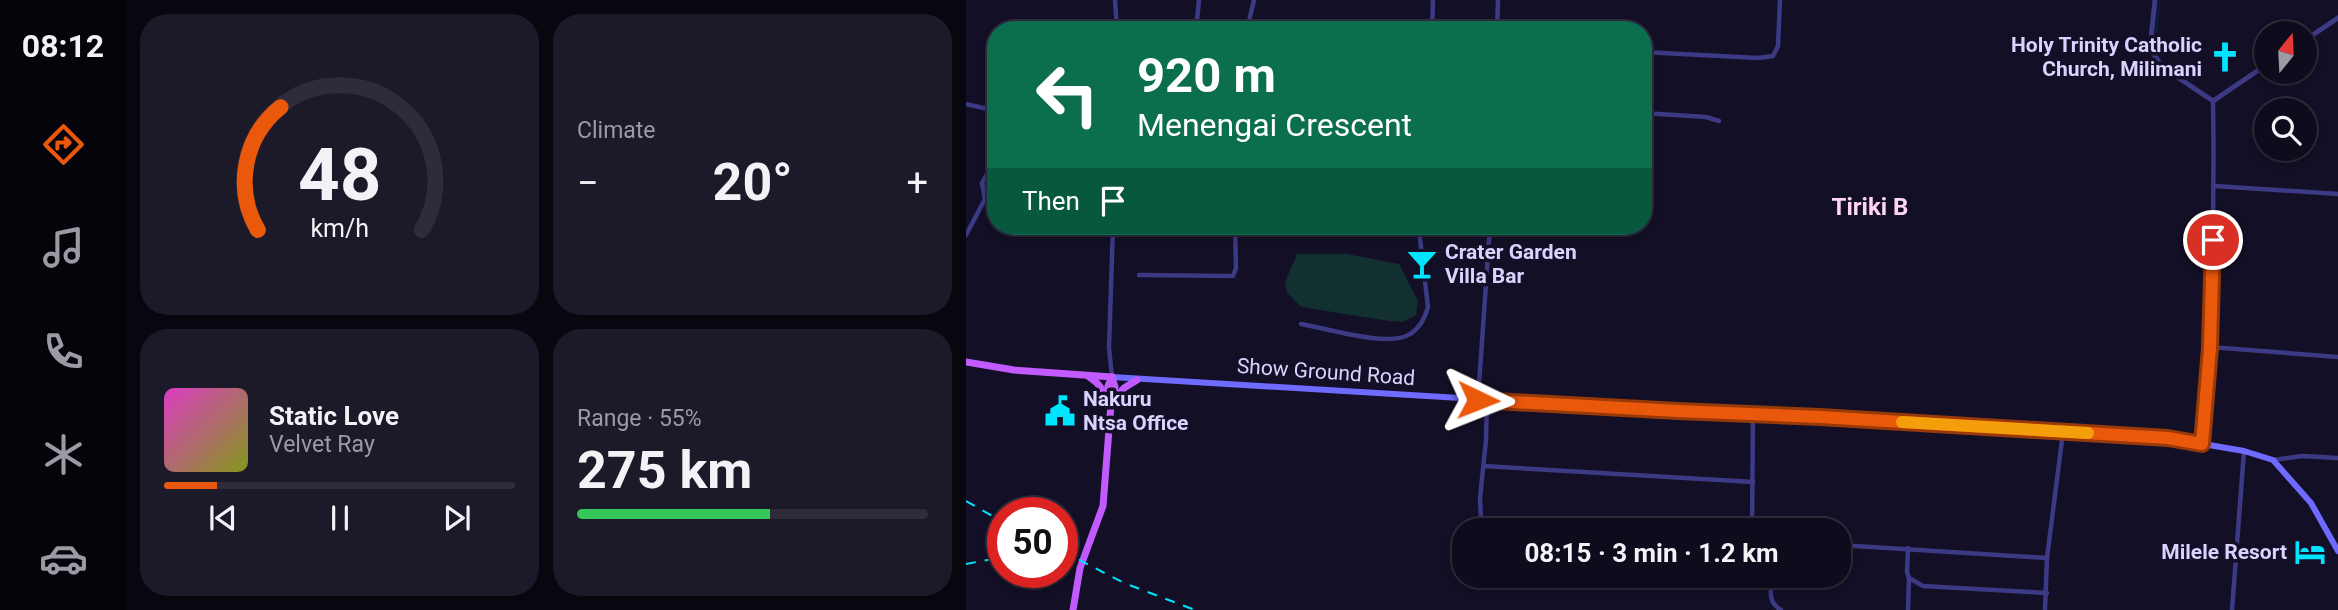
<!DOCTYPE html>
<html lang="en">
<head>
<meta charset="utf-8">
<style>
	body { margin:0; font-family:Roboto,sans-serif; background:#1c1929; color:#f1f3f6; height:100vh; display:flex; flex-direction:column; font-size:26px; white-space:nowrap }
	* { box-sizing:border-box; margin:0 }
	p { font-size:23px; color:#9b9ba3 }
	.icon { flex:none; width:38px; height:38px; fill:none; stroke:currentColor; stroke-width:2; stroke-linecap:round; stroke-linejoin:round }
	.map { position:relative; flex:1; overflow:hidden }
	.panel { display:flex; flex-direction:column; gap:14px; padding:14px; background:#08060f; width:840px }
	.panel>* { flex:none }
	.guide { position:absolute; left:21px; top:21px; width:665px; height:214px; border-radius:28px; box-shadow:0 4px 10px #0003,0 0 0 2px #2e2b3b; background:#0b6e4f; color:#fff; overflow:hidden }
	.needle { width:46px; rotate:18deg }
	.tools { position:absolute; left:1288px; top:21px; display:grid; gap:14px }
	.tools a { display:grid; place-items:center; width:63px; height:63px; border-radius:50%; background:#0e0b1c; box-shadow:0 4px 10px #0003,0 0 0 2px #2e2b3b; font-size:35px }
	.speed { position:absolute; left:21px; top:497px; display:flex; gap:14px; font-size:35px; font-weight:700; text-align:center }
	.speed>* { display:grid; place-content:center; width:91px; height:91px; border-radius:50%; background:#0e0b1c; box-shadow:0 4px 10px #0003,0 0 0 2px #2e2b3b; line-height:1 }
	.speed .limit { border:10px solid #d22; background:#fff; color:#111 }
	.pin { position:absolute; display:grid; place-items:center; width:60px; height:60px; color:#fff; margin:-30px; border:4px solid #fff; border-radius:50%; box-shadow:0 2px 7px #0007 }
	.me { position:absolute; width:77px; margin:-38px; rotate:92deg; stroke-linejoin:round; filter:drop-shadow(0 0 5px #0008) }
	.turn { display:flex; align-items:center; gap:24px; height:147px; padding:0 35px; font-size:32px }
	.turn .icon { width:91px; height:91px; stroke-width:2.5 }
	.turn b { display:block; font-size:49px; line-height:60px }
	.then { display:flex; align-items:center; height:66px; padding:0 35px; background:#0003; gap:14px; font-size:26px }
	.big { font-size:52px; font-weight:700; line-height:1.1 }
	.panel .card { flex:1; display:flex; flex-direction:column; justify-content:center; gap:10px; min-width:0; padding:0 24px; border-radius:28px; background:#1c1929 }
	.panel .dial { align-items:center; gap:0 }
	.dial svg { height:182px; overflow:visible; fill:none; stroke:#2e2b3b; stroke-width:7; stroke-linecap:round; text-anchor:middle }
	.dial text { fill:#f1f3f6; stroke:none }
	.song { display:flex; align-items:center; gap:21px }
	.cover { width:84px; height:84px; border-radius:10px; background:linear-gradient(135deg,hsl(310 70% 55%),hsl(70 70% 35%)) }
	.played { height:7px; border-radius:4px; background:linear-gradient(90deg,#ea580c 15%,#2e2b3b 15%) }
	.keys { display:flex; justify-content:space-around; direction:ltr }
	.heat { display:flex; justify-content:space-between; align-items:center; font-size:38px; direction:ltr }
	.charge { height:10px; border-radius:5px; background:linear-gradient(90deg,#34c759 55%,#2e2b3b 0) }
	.panel .tiles { flex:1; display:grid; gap:14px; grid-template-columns:repeat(2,1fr) }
	.trip { position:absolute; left:486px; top:518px; width:399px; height:70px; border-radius:28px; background:#0e0b1c; box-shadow:0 4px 10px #0003,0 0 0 2px #2e2b3b; font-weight:700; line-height:70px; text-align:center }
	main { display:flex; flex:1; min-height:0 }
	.tab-bar { display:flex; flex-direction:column; width:126px; justify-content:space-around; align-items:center; background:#06040b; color:#9b9ba3 }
	.tab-bar .icon { width:49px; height:49px }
	.tab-bar .current { color:#ea580c }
	.tab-bar b { font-size:32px; color:#f1f3f6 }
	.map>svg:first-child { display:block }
	.green { fill:#12302f }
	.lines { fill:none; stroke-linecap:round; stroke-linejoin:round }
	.stream { stroke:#0a1f44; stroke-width:2 }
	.minor { stroke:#3d3a85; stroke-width:4.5 }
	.tertiary { stroke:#3d3a85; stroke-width:5 }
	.secondary { stroke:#6f6bff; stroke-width:6 }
	.primary { stroke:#c25bff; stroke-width:7 }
	.rail { stroke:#00e5ff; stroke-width:2; stroke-dasharray:10 9; stroke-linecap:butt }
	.route-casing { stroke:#983908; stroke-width:18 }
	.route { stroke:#ea580c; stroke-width:12 }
	.slow { stroke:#f59e0b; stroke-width:12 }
	.labels { text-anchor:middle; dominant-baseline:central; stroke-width:7; stroke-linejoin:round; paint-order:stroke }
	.poi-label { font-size:21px; font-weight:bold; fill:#d9d4ff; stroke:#130f26; text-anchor:end }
	.street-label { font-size:21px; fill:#d9d4ff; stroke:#130f26 }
	.quarter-label { font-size:24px; font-weight:bold; fill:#ffd6f0; stroke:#130f26 }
</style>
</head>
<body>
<main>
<nav class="tab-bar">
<b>08:12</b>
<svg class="icon current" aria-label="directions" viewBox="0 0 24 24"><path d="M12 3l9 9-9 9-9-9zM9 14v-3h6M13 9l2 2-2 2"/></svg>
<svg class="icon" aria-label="music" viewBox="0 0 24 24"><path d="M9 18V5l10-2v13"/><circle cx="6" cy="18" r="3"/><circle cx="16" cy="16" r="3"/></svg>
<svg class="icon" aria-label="phone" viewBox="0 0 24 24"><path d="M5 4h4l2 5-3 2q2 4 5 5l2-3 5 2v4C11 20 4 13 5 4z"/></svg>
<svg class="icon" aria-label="climate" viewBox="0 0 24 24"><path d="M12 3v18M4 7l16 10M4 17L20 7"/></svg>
<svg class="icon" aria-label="car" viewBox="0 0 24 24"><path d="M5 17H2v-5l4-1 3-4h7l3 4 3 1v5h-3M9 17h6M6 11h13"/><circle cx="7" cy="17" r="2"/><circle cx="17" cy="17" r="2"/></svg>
</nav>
<section class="panel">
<div class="tiles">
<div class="card dial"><svg viewBox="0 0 100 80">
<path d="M14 69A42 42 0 1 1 86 69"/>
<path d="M14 69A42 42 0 0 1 24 15" stroke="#ea580c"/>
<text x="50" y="56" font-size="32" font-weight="700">48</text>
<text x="50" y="72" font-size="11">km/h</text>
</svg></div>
<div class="card"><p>Climate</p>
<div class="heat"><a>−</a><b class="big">20°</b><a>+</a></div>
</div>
<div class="card">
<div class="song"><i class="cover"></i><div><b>Static Love</b><p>Velvet Ray</p></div></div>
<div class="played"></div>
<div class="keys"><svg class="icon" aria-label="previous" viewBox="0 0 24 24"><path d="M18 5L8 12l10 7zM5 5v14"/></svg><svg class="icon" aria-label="pause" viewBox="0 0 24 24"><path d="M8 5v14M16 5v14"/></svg><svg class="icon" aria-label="next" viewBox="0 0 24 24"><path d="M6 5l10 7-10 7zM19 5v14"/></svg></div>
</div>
<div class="card"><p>Range · 55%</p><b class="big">275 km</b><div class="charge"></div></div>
</div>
</section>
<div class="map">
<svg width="1372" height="610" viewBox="0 0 1372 610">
	<rect width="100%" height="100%" fill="#130f26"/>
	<polygon class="green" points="331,254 381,254 433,264 452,301 450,315 437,322 423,321 335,307 321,293 319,282"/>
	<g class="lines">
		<path class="stream" d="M 1194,0 C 1192,14 1186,52 1196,62 C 1204,70 1216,74 1226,80"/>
		<g class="minor">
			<polyline points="149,0 151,30"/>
			<polyline points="230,30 233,0"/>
			<polyline points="281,30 288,0"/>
			<polyline points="466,30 467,0"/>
			<polyline points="531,30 532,0"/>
			<polyline points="677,52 792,58 807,56 812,46 814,0"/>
			<polyline points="0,104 30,111"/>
			<polyline points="677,113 740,117 753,121"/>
			<polyline points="1249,186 1372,194"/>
			<polyline points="173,227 173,226"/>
			<polyline points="448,232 448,226"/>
			<polyline points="0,235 19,199 16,183 30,158"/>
			<polyline points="173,275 267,276 270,268 269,227"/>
			<path d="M 335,324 C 360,328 423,348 444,334 C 454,328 459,318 462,307 L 453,230"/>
			<polyline points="1244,347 1372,357"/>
			<polyline points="146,377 143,348 147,226"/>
			<polyline points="512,399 524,226"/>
			<polyline points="521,400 520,440 514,498 515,519 670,530"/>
			<path d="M 1236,444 C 1245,329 1249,215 1247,101"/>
			<polyline points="1307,460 1336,456 1372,458"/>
			<polyline points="518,466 787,482"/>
			<polyline points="786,530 787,414"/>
			<polyline points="873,545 1081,558"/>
			<polyline points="942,548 941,572 943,578 957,586 1081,593"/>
			<path d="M 806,576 C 805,590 801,602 815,610"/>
			<polyline points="942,610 943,578"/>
			<polyline points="1079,610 1081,558 1097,432"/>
			<polyline points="1266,610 1278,451"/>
		</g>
		<g class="tertiary">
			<polyline points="1189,0 1184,48 1195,66 1247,101 1300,65"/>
			<polyline points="1339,40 1372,18"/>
		</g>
		<polyline class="secondary" points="146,377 676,409 854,417 1202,438 1278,451 1307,460 1345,503 1372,551"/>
		<g class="primary">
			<polyline points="0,362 48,370 146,377"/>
			<polyline points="122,376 131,383 145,401"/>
			<polyline points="148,399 158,388 171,380"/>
			<polyline points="144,400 142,386 146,377"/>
			<polyline points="107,610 114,568 137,506 145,404 149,387 146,377"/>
		</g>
		<g class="rail">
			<polyline points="0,501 37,522"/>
			<polyline points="96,551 158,583 229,610"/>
			<polyline points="0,564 37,557"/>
		</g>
	</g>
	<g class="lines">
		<g class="route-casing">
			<polyline id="route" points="512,400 712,411 854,417 1202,438 1236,444 1244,348 1247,240"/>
		</g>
		<use href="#route" class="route"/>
		<polyline class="slow" points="936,422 1122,433"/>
	</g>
	<defs>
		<g id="church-bare" transform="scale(2.415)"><path d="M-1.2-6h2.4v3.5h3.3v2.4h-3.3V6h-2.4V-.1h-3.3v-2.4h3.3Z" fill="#00e5ff" stroke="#130f26" stroke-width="2.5" paint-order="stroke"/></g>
		<g id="bar-bare" transform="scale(2.415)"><path d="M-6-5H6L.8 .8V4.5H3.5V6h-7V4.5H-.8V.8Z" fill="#00e5ff" stroke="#130f26" stroke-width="2.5" paint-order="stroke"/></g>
		<g id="civic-bare" transform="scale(2.415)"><path d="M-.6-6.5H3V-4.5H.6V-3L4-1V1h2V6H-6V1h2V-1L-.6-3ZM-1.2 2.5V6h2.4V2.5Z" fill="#00e5ff" stroke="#130f26" stroke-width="2.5" paint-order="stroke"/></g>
		<g id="hotel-bare" transform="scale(2.415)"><path d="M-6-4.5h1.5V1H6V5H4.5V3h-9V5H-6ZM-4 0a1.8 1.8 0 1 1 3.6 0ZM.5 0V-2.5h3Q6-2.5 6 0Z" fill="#00e5ff" stroke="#130f26" stroke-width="2.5" paint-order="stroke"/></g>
	</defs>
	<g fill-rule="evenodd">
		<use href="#church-bare" x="1259" y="57"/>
		<use href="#bar-bare" x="456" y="264"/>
		<use href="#civic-bare" x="94" y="411"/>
		<use href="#hotel-bare" x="1344" y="552"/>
	</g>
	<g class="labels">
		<g class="poi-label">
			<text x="1236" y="45">Holy Trinity Catholic<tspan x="1236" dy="24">Church, Milimani</tspan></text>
			<text x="479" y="252" text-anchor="start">Crater Garden<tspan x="479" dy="24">Villa Bar</tspan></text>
			<text x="117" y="399" text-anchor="start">Nakuru<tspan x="117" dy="24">Ntsa Office</tspan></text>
			<text x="1321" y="552">Milele Resort</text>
		</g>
		<g class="street-label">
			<text transform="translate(360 372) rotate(4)">Show Ground Road</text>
		</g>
		<g class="quarter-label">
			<text x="904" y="207">Tiriki B</text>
		</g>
	</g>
</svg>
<div class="tools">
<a><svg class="needle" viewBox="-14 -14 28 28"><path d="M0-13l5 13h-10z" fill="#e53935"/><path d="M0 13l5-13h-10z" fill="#9b9ba3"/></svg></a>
<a><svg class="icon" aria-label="search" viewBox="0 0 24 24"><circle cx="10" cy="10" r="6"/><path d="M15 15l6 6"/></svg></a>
</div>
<div class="speed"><div class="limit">50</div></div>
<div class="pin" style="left:1247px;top:240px;background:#d93025"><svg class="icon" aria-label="arrive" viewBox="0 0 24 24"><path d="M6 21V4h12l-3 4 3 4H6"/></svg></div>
<svg class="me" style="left:512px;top:400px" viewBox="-20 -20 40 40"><path d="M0-17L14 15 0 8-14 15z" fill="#ea580c" stroke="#fff" stroke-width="4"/></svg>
<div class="trip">08:15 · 3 min · 1.2 km</div>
<div class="guide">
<div class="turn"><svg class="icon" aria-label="left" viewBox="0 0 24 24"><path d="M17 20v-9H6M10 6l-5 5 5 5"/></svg><div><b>920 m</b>Menengai Crescent</div></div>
<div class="then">Then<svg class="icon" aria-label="arrive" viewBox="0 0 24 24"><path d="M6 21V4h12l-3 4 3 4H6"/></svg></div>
</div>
</div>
</main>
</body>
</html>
